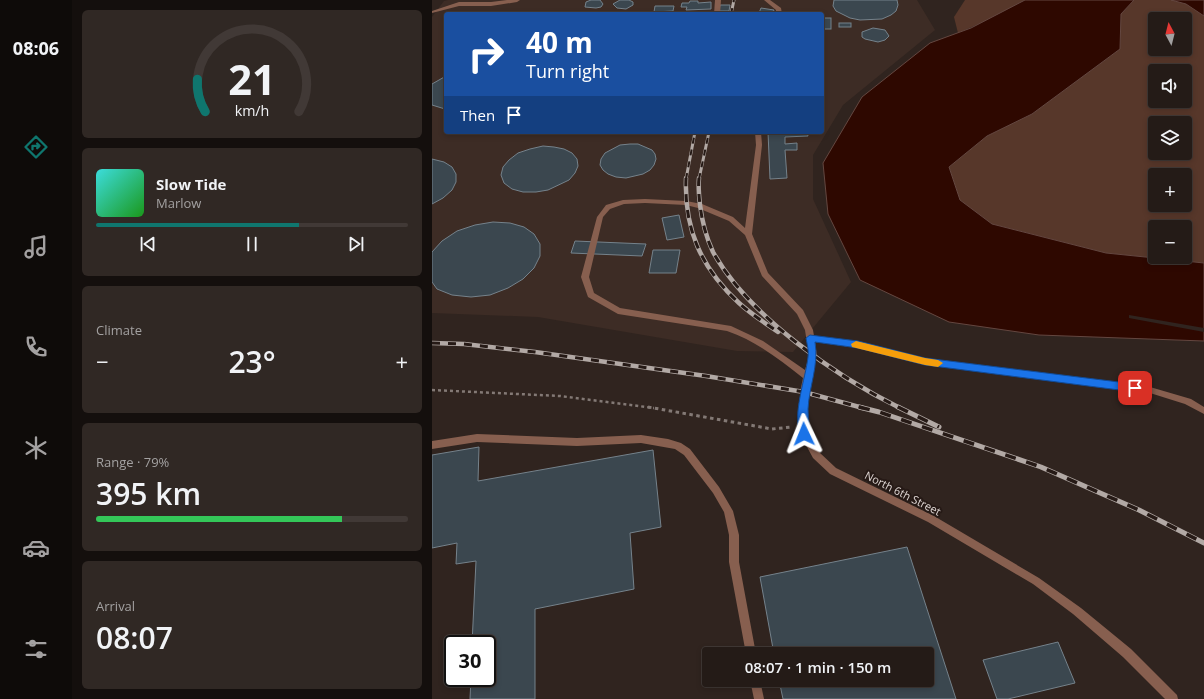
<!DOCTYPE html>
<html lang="en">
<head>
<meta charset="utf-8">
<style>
	body { margin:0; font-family:"Open Sans",sans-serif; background:#302824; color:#f1f3f6; height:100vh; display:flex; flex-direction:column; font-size:15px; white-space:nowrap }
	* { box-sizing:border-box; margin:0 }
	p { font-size:13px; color:#a3a1a1 }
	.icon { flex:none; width:22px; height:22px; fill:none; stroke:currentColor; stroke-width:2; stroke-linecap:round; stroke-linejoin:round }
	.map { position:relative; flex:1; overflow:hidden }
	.drawer { display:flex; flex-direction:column; gap:10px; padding:10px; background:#140f0d; width:360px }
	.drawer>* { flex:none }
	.hud { position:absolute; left:12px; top:12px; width:380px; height:122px; border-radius:4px; box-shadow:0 2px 6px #0003,0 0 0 1px #413936; background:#1a4fa0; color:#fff; overflow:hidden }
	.needle { width:26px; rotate:353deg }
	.fabs { position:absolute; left:716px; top:12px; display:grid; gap:8px }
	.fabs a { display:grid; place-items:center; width:44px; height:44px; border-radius:4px; background:#241b17; box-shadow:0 2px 6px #0003,0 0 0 1px #413936; font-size:20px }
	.speed { position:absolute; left:12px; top:635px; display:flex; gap:8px; font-size:20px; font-weight:700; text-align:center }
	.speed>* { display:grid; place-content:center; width:52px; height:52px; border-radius:50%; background:#241b17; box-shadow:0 2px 6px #0003,0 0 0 1px #413936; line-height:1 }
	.speed .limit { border:2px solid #111; border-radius:6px; background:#fff; color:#111 }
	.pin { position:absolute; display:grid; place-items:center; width:34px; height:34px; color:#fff; margin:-17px; border-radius:8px; box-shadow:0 2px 6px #0006 }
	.me { position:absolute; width:44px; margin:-22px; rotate:358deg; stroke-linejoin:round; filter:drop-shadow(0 0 3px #0008) }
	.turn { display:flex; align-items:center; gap:14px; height:84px; padding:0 16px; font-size:18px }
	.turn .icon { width:52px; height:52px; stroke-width:2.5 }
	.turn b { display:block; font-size:28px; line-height:34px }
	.then { display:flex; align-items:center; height:38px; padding:0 16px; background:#0003; gap:8px; font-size:15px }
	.big { font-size:30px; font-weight:600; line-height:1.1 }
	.drawer .tile { flex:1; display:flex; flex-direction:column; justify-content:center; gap:6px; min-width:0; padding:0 14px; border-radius:6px; background:#302824 }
	.drawer .dial { align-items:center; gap:0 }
	.dial svg { height:104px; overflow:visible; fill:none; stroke:#413936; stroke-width:7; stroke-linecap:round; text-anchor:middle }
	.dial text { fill:#f1f3f6; stroke:none }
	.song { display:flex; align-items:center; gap:12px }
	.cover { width:48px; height:48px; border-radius:6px; background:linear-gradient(135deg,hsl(180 70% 55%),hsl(120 70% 35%)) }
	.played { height:4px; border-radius:2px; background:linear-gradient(90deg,#0f766e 65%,#413936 65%) }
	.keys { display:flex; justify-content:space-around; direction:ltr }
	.heat { display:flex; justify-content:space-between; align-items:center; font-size:22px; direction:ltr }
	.charge { height:6px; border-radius:3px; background:linear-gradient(90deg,#34c759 79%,#413936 0) }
	.trip { position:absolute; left:270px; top:647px; width:232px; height:40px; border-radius:4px; background:#241b17; box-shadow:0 2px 6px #0003,0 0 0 1px #413936; font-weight:600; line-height:40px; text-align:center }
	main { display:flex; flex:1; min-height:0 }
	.tab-bar { display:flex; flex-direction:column; width:72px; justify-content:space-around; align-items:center; background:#0e0b09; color:#a3a1a1 }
	.tab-bar .icon { width:28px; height:28px }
	.tab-bar .on { color:#0f766e }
	.tab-bar b { font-size:18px; color:#f1f3f6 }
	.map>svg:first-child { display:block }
	.built { fill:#3d2c25; fill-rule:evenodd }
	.green { fill:#57372a; fill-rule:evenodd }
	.water { fill:#2e0800; stroke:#644740 }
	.pier { fill:#30241f }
	.building { fill:#3b474f; stroke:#75828b }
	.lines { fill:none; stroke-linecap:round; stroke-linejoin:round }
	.path-far1 { stroke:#837975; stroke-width:2.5; stroke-dasharray:3 3; stroke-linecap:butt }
	.path { stroke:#837975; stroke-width:3; stroke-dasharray:3.5 3.5; stroke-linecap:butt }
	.service { fill:#875f4f; fill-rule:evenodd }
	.minor { fill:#875f4f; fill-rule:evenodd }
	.rail-far2-casing { stroke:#b2a9a5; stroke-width:3 }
	.rail-far1-casing { stroke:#b2a9a5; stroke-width:4.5 }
	.rail-casing { stroke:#b2a9a5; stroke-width:5 }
	.rail-far2 { stroke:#261a16; stroke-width:2; stroke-dasharray:6; stroke-linecap:butt }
	.rail-far1 { stroke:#261a16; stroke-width:3; stroke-dasharray:8; stroke-linecap:butt }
	.rail { stroke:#261a16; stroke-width:3.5; stroke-dasharray:11; stroke-linecap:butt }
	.route { fill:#1a73e8; stroke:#114b97 }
	.slow { fill:#f59e0b }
	.labels { text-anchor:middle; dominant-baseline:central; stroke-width:4; stroke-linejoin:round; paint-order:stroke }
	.street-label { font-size:11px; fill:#e1d9d6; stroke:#261a16 }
</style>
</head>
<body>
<main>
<nav class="tab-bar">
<b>08:06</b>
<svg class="icon on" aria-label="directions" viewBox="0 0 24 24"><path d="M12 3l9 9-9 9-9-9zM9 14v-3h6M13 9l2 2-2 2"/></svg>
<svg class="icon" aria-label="music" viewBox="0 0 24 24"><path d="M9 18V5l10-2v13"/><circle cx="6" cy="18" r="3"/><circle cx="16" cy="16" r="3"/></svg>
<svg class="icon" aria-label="phone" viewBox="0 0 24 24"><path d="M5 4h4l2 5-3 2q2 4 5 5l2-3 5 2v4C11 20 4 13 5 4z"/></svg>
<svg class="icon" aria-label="climate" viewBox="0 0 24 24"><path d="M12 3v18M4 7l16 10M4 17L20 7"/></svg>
<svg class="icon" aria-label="car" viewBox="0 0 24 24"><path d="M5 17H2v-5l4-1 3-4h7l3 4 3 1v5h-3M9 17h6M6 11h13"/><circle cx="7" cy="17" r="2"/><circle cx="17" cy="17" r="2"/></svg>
<svg class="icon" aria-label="filters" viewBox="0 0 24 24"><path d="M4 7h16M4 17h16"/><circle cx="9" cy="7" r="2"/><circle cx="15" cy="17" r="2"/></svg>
</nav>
<section class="drawer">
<div class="tile dial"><svg viewBox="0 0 100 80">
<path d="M14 69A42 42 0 1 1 86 69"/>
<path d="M14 69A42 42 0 0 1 8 44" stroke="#0f766e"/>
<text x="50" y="56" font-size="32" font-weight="700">21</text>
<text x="50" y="72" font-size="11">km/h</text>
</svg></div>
<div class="tile">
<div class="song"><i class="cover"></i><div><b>Slow Tide</b><p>Marlow</p></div></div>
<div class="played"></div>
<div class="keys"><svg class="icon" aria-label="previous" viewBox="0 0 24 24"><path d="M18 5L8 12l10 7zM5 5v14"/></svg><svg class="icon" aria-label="pause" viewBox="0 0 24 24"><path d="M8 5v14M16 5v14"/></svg><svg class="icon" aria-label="next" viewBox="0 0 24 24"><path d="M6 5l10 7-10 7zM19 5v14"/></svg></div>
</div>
<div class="tile"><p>Climate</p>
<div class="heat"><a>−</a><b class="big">23°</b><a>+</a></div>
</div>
<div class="tile"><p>Range · 79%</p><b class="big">395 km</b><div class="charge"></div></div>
<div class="tile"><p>Arrival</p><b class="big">08:07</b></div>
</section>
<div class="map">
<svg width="772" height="699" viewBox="0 0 772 699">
	<rect width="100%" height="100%" fill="#30241f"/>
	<path class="built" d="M 16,0 L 485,0 L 503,30 L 411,105 L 381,155 L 381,199 L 419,282 L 361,352 L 305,351 L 106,317 L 0,313 L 0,17 L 12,1 ZM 14,14 L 390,14 L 390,132 L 14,132 Z"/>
	<g class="green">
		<polygon points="533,0 593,0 560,18 526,33 522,17"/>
		<path d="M 702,0 L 740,0 L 754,4 L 772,16 L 772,263 L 674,253 L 560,224 L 528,200 L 517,167 L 555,136 L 600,114 L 688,49 L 689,14 ZM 723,19 L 753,19 L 753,49 L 723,49 ZM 723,71 L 753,71 L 753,101 L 723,101 ZM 723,123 L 753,123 L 753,153 L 723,153 ZM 723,175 L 753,175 L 753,205 L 723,205 ZM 723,227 L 753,227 L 753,257 L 723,257 Z"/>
	</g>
	<g class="water">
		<polygon points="593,0 702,0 689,14 688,49 600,114 555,136 517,167 528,200 560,224 674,253 772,263 772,341 607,335 517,322 428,280 396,214 391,163 430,97 498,43 539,28"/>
		<polygon points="739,0 772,0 772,16 754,4"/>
	</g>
	<polygon class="pier" points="697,315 772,328 772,332 697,318"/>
	<g class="building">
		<polygon points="159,0 168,0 171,4 169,7 164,8 153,7 154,2"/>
		<polygon points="188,0 197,0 201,2 201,5 194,9 185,8 181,4"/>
		<polygon points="402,0 465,0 466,5 464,11 459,15 450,19 428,20 418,18 404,11 401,6"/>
		<polygon points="258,1 266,1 266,3 279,2 279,9 254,10 255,7 249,7 250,3 257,3"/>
		<polygon points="288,5 298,5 297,11 287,11"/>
		<polygon points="223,6 242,6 241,11 222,12"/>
		<polygon points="329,8 342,10 340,14 327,13"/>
		<rect x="390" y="18" width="9" height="11"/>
		<rect x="407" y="23" width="12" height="4"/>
		<polygon points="441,28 453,30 457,36 453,40 446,42 433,39 430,37 430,32"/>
		<polygon points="14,76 14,109 13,109 0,105 0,84"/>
		<polygon points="336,132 375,132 376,136 353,137 353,144 365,143 365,150 353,150 355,178 338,179"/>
		<polygon points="198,144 206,144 220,150 223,154 224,159 222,165 218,170 211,174 194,178 184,177 176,174 171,170 168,165 169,159 173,153 188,145"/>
		<polygon points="111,146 122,147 132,149 140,153 145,159 146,166 143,173 137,180 116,190 104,192 91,192 80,189 72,183 69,175 71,167 77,160 86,153 98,149"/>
		<polygon points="0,159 12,162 20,167 24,174 24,182 20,190 11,198 0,204"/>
		<polygon points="247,215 252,237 235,240 230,218"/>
		<polygon points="61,222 78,223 92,227 102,234 108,244 108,256 102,268 91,279 76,288 58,295 39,297 20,295 5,289 0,282 0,252 10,241 25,231 43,225"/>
		<polygon points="143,241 214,244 210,256 139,253"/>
		<polygon points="221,250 248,250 244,273 217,273"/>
		<polygon points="47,447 46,481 221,450 229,527 198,533 202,589 103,609 103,699 38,699 39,678 55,678 55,644 40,644 44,561 24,564 25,543 0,548 0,455"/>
		<polygon points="475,547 524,699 351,699 347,680 495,680 495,654 342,654 328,577"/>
		<polygon points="626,642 643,683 576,699 565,699 551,660"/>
	</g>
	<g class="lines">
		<polyline class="path-far1" points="0,390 128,396 222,408"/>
		<polyline class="path" points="216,407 340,429 359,427"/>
		<g class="service">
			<polygon points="75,0 88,0 85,2 59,6 27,6 0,13 0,11 27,2 59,2"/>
			<polygon points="283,0 289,0 288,14 282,14"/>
			<polygon points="332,0 338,0 349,8 350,14 344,14 344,10"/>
			<path d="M 323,132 L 329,132 L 330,145 L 320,234 L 336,273 L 371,310 L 381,330 L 382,336 L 426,342 L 493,358 L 718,387 L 759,399 L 772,407 L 772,414 L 753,404 L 718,393 L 493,364 L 426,348 L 383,342 L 385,356 L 376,392 L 375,394 L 369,394 L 368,392 L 371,378 C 347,359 324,341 295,331 L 186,314 L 156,297 L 149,277 L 165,217 L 174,205 L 191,200 L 213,199 L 254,201 L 270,204 L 301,217 L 313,228 L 324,145 ZM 213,203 L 254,205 L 266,208 L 297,221 L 313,235 L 330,276 L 365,314 L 373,330 L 377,356 L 373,370 L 331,341 L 299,326 L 188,308 L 162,293 L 157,277 L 171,217 L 178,209 L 192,204 Z"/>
			<polygon points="45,434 145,438 209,435 236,439 249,443 258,449 287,487 301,511 307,535 307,562 324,654 314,654 297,562 297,535 292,512 281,493 252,455 243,449 209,443 145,446 45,442 0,449 0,441"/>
			<polygon points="318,680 328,680 332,699 322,699"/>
		</g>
		<polygon class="minor" points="372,389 375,390 376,392 376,434 387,452 404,468 502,516 607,578 649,608 699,649 745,695 746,699 733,699 691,657 641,614 601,584 496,522 398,474 381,458 368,434 368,392 369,390"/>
		<g class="rail-far2-casing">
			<g id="rail-far2">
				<polyline points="299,14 302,0"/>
				<polyline points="254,179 263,132"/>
				<polyline points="267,179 277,132"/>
			</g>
		</g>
		<g class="rail-far1-casing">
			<g id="rail-far1">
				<path d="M 254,178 C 252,229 269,268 307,303 C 319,314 333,323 346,332"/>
				<path d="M 267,178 C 266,187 267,196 268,205 C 270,221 274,237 281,252 C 316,315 403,376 468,408"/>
				<polyline points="0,343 32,344 103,352 274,376 372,392 431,408"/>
			</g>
		</g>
		<g class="rail-casing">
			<g id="rail">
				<polyline points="427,407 447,412 609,467 707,510 772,543"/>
				<polyline points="466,407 507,427"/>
			</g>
		</g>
		<use href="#rail-far2" class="rail-far2"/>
		<use href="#rail-far1" class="rail-far1"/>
		<use href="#rail" class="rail"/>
	</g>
	<path class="route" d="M 378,335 L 426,341 L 493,358 L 703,384 L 706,385 L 707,388 L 706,390 L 703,392 L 493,365 L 426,348 L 383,342 C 387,365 377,387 376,409 C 376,417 379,430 375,437 L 369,437 C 359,417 374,377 376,357 C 377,351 375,344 374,338 Z"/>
	<polygon class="slow" points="424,341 493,358 506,360 511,363 506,367 493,365 420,347 419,344"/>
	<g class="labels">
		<g class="street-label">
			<text transform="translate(471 493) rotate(27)">North 6th Street</text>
		</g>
	</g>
</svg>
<div class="fabs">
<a><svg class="needle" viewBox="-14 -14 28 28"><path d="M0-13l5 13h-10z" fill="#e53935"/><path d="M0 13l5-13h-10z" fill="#a3a1a1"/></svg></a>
<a><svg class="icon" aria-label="sound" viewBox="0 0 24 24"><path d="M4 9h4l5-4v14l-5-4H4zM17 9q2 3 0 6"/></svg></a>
<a><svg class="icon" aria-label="layers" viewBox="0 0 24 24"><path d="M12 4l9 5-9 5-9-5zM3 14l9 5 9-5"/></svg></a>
<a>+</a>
<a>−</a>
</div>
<div class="speed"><div class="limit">30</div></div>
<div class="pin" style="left:703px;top:388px;background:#d93025"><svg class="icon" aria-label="arrive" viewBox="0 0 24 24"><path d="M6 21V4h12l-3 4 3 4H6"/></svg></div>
<svg class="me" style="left:372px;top:434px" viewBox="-20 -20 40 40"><path d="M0-17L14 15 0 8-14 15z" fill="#1a73e8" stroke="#fff" stroke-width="4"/></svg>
<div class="trip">08:07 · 1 min · 150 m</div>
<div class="hud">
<div class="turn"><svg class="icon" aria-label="right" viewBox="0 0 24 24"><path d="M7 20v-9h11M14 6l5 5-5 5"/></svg><div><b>40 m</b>Turn right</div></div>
<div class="then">Then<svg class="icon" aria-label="arrive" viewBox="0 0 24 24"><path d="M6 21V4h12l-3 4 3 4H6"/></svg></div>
</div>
</div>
</main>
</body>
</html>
